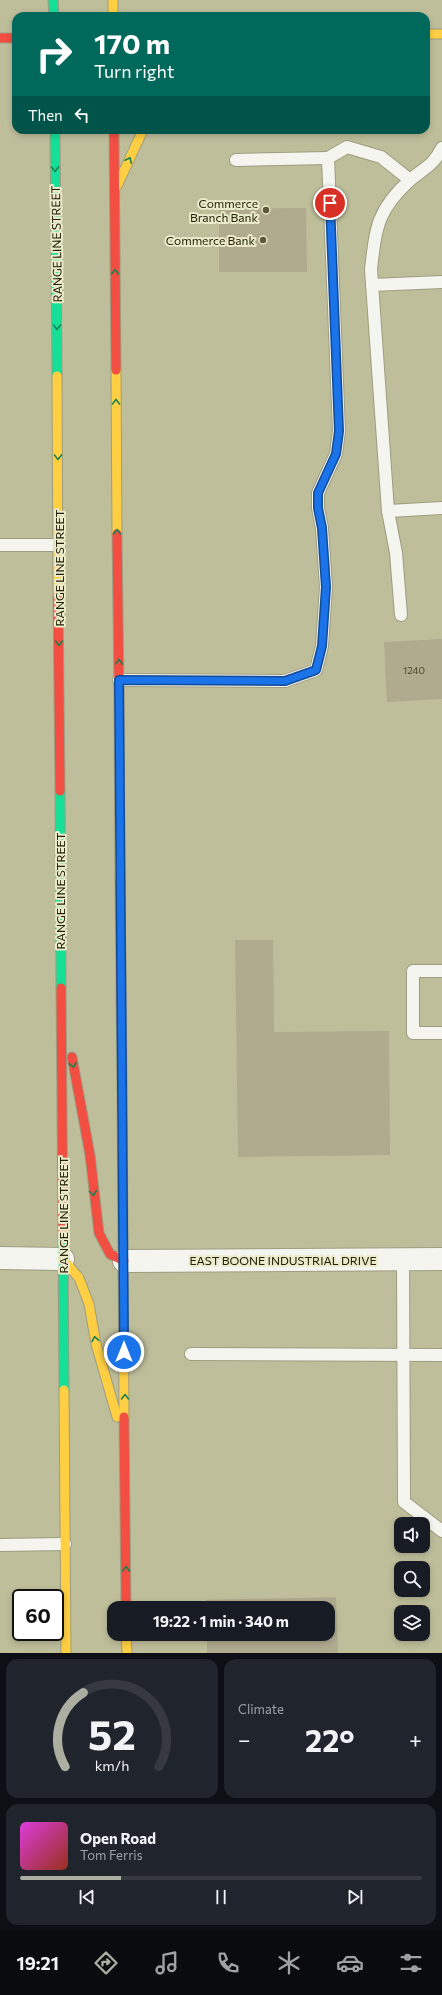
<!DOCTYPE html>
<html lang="en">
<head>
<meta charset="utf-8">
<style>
	body { margin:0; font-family:Commissioner,sans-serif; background:#20242c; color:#f1f3f6; height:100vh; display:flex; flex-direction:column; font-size:15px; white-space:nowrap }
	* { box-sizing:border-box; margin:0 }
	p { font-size:13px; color:#9ea1a6 }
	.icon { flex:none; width:22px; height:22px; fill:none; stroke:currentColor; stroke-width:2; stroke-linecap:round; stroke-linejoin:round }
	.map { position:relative; height:1653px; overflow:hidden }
	.side { display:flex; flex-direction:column; gap:6px; padding:6px; background:#0d0f14; flex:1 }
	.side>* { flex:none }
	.guide { position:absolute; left:12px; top:12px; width:418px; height:122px; border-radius:12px; box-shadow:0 2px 6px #0003; background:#00695c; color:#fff; overflow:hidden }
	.fabs { position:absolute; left:394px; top:1517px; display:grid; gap:8px }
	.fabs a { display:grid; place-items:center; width:36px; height:36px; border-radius:8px; background:#171b24; box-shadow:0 2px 6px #0003; font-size:20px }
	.speed { position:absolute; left:12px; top:1589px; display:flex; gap:8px; font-size:20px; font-weight:700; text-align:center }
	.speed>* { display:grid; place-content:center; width:52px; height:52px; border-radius:50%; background:#171b24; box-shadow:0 2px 6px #0003; line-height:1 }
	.speed .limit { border:2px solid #111; border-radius:6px; background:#fff; color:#111 }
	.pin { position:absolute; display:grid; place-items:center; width:34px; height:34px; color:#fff; margin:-17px; border:2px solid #fff; border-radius:50%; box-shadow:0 1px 4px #0007 }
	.me { position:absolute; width:44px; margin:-22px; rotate:0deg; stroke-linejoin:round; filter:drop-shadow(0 0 3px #0008) }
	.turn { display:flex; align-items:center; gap:14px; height:84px; padding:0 16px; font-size:18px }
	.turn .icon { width:52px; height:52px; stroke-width:2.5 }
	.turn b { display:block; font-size:28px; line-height:34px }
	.then { display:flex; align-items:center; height:38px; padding:0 16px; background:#0003; gap:8px; font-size:15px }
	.big { font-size:30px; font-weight:700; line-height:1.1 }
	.side .card { flex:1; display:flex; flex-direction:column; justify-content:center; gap:6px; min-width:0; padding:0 14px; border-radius:12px; background:#20242c }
	.side .dial { align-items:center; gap:0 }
	.dial svg { height:104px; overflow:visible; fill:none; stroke:#363941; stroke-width:7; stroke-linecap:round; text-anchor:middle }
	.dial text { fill:#f1f3f6; stroke:none }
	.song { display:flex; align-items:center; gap:12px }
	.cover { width:48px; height:48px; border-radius:6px; background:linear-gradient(135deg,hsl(300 70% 55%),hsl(10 70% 35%)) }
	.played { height:4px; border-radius:2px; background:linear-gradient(90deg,#adaea2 25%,#363941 25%) }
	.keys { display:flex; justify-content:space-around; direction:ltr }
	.heat { display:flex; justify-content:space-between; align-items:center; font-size:22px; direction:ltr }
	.side .tiles { flex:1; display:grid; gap:6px; grid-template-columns:1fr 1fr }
	.card:last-child { grid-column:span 2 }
	.trip { position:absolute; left:107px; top:1601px; width:228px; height:40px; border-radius:12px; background:#171b24; box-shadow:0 2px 6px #0003; font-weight:700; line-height:40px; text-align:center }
	.tabs { display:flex; height:64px; justify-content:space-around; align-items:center; background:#090b0e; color:#9ea1a6 }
	.tabs .icon { width:28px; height:28px }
	.tabs .selected { color:#adaea2 }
	.tabs b { font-size:18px; color:#f1f3f6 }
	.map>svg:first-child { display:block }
	.building { fill:#b0aa8f }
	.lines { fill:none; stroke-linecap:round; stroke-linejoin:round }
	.lane-casing { stroke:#9e9d81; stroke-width:14 }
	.street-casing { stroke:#9e9d81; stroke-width:24 }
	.fast-casing { stroke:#9e9d81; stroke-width:11 }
	.slow-casing { stroke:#9e9d81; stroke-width:11 }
	.jam-casing { stroke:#9e9d81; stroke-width:11 }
	.lane { stroke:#f5f5f0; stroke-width:12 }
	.street { stroke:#f5f5f0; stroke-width:22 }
	.fast { stroke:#16e098; stroke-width:9 }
	.slow { stroke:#ffcf43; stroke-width:9 }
	.jam { stroke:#f24e42; stroke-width:9 }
	.oneway { stroke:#1c8150 }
	.route-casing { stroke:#114b97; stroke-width:10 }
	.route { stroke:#1a73e8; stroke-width:7 }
	.poi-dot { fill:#5a593b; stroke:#ebeacb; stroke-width:1.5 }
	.labels { text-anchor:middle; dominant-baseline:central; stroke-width:4; stroke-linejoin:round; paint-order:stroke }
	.number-label { font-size:10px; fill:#48462b }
	.poi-label { font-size:12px; fill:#232208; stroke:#ebeacb; text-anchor:end }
	.street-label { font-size:12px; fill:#232208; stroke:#ebeacb }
</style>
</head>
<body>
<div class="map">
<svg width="442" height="1653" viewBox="0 0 442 1653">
	<rect width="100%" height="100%" fill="#bfbe9b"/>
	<g class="building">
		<polygon points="306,208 307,272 219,272 219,209"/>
		<polygon points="442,639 442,699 387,702 384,642"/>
		<polygon points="235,940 273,940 274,1032 389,1031 390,1155 238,1157"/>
		<polygon points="336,1597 338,1653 207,1653 207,1634 328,1634 328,1608 206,1608 206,1600"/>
	</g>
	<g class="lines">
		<g class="lane-casing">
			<g id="lane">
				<polyline points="236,160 328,158"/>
				<polyline points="372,285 442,282"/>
				<polyline points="388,511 442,508"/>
				<polyline points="0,545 59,545"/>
				<path d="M 401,615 L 396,553 L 388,511 L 371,269 C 376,227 377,210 410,180 C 424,168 433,166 442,148"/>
				<polyline points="119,680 285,681 316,670 322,646 326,587 322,528 318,508 318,493 336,454 339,431 328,158 347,147 381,157 410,180"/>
				<polyline points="442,971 413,971 413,1033 442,1033"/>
				<polyline points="403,1259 404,1502 442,1531"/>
				<polyline points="191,1354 442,1355"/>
				<polyline points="0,1545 65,1544"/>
			</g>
		</g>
		<g class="street-casing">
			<g id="street">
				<polyline points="0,1258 63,1259"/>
				<polyline points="124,1261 442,1259"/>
			</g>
		</g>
		<g class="fast-casing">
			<g id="fast">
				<polyline points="53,0 54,16"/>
				<polyline points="55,130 57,376"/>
				<polyline points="60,791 61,988"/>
				<polyline points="63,1236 64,1390"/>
			</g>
		</g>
		<g class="slow-casing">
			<g id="slow">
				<polyline points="113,0 113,16"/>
				<polyline points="426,34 442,34"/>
				<polyline points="117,186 143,130"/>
				<polyline points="116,370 117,534"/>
				<polyline points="57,376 58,596"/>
				<polyline points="119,693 120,882"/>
				<polyline points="122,1087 124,1417"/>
				<polyline points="63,1259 79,1278 89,1304 96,1344 117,1417"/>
				<polyline points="64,1390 66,1653"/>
				<polyline points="126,1634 127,1653"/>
			</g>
		</g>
		<g class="jam-casing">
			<g id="jam">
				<polyline points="0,38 16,38"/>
				<polyline points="114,130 116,370"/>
				<polyline points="117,534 119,693"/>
				<polyline points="58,596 60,791"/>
				<polyline points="120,882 122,1087"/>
				<polyline points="61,988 63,1236"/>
				<polyline points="72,1057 90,1155 99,1233 110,1254 124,1261"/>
				<polyline points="124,1417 126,1608"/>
			</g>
		</g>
		<use href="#lane" class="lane"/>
		<use href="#street" class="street"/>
		<use href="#fast" class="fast"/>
		<use href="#slow" class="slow"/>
		<use href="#jam" class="jam"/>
	</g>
	<defs><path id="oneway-chevron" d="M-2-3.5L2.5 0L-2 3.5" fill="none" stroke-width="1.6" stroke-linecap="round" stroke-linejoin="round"/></defs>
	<g class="oneway">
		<use href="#oneway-chevron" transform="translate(129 160) rotate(-65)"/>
		<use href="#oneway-chevron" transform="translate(55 169) rotate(89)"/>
		<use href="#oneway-chevron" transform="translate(115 272) rotate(-90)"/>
		<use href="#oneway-chevron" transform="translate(57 327) rotate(89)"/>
		<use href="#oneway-chevron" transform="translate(116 402) rotate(-90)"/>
		<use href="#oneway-chevron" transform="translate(58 457) rotate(89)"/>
		<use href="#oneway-chevron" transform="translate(117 532) rotate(-90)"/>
		<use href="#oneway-chevron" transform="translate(59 643) rotate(90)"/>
		<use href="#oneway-chevron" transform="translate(119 662) rotate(-90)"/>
		<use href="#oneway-chevron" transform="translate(73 1065) rotate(80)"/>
		<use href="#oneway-chevron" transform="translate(93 1193) rotate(85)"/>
		<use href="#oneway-chevron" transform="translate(95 1339) rotate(-100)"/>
		<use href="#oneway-chevron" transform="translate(125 1397) rotate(-90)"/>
		<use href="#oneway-chevron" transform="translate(126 1569) rotate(-90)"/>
	</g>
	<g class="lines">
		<g class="route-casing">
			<polyline id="route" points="124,1352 119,680 285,681 316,670 322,646 326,587 322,528 318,508 318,493 336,454 339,431 330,203"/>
		</g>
		<use href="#route" class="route"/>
	</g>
	<g class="poi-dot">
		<circle cx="266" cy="210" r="4"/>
		<circle cx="263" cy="240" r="4"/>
	</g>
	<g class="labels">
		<g class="number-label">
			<text x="414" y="670">1240</text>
		</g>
		<g class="poi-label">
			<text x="258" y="203">Commerce<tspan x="258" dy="14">Branch Bank</tspan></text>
			<text x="255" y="240">Commerce Bank</text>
		</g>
		<g class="street-label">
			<text transform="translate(56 244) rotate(-91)">RANGE LINE STREET</text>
			<text transform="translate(59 568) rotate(-90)">RANGE LINE STREET</text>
			<text transform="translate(60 891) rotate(-90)">RANGE LINE STREET</text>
			<text transform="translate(63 1215) rotate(-90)">RANGE LINE STREET</text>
			<text x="283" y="1260">EAST BOONE INDUSTRIAL DRIVE</text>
		</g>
	</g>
</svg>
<div class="fabs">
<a><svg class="icon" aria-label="sound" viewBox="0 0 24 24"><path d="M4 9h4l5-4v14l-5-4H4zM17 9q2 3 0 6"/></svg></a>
<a><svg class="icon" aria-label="search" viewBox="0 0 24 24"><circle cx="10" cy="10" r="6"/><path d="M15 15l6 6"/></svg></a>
<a><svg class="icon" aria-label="layers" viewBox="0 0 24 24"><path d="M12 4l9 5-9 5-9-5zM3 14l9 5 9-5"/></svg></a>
</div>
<div class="speed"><div class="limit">60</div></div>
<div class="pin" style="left:330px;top:203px;background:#d93025"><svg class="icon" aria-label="arrive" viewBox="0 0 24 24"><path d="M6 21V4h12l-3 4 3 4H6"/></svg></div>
<svg class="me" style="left:124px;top:1352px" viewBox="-20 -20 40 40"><circle r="17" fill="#1a73e8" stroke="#fff" stroke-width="3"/><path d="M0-11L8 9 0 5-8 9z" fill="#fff"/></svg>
<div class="trip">19:22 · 1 min · 340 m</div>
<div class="guide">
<div class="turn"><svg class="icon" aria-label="right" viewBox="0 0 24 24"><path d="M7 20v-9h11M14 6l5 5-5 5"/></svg><div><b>170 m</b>Turn right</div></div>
<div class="then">Then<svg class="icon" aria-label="left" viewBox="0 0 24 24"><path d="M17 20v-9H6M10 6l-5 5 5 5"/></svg></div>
</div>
</div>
<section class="side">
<div class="tiles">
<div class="card dial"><svg viewBox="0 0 100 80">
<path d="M14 69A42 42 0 1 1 86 69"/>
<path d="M14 69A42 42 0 0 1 28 12" stroke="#adaea2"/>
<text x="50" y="56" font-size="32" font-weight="700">52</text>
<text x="50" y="72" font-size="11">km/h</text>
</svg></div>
<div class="card"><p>Climate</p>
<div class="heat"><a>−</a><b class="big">22°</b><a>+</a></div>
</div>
<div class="card">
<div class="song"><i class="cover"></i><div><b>Open Road</b><p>Tom Ferris</p></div></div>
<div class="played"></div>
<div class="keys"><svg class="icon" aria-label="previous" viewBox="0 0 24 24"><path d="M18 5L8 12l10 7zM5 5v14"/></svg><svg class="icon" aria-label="pause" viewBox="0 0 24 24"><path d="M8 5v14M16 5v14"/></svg><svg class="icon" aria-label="next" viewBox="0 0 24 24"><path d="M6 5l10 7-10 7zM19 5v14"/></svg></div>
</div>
</div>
</section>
<nav class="tabs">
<b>19:21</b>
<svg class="icon selected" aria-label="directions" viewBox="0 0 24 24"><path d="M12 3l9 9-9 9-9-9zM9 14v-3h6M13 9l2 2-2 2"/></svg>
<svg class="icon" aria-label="music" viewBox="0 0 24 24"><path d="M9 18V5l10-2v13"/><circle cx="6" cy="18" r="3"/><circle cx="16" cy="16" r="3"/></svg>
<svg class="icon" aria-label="phone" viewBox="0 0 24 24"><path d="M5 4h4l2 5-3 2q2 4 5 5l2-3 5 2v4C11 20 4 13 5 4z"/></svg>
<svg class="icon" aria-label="climate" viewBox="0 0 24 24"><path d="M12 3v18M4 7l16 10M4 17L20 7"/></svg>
<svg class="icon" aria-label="car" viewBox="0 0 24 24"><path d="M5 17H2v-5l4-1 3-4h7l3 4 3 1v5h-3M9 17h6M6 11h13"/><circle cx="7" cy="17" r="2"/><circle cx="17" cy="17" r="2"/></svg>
<svg class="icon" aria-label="filters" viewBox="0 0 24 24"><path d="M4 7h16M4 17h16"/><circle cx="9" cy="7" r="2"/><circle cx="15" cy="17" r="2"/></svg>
</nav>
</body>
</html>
